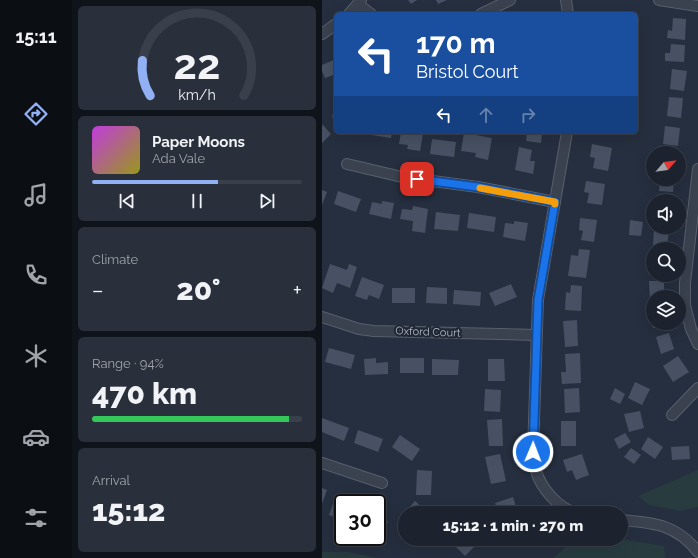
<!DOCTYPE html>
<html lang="en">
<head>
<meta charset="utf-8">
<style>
	body { margin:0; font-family:Raleway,sans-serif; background:#292f3b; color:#f1f3f6; height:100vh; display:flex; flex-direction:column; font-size:15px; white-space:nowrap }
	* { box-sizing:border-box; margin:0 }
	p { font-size:13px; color:#a0a4aa }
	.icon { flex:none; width:22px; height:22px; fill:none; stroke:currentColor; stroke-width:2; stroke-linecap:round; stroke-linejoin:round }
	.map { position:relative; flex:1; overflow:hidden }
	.side { display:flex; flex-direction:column; gap:6px; padding:6px; background:#0f131a; width:250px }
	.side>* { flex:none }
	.banner { position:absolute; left:12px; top:12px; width:304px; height:122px; border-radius:6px; box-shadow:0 4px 16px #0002,0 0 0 1px #3a404b; background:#1a4fa0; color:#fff; overflow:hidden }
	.needle { width:26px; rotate:62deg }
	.controls { position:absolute; left:324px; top:146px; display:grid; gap:8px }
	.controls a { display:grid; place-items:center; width:40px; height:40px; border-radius:50%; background:#1c232f; box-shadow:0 4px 16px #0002,0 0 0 1px #3a404b; font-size:20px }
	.speed { position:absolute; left:12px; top:494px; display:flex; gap:8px; font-size:20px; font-weight:700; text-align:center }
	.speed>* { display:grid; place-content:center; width:52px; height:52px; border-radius:50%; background:#1c232f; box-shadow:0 4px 16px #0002,0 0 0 1px #3a404b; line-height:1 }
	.speed .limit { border:2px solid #111; border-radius:6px; background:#fff; color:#111 }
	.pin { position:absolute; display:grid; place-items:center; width:34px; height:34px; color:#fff; margin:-17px; border-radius:8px; box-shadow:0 2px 6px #0006 }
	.me { position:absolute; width:44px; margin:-22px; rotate:1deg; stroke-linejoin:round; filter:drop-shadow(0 0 3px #0008) }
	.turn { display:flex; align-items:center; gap:14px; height:84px; padding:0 16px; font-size:18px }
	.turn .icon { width:52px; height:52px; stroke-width:2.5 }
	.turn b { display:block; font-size:28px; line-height:34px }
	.lanes { display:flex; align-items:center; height:38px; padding:0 16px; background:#0003; justify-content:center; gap:20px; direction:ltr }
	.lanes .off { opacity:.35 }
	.big { font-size:30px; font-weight:800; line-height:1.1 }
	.side .tile { flex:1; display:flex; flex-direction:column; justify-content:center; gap:6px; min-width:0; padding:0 14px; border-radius:6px; background:#292f3b }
	.side .dial { align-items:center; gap:0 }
	.dial svg { height:104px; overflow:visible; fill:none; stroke:#3a404b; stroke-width:7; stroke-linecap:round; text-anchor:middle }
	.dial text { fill:#f1f3f6; stroke:none }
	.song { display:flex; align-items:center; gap:12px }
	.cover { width:48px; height:48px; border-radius:6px; background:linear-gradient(135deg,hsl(290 70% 55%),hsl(60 70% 35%)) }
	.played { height:4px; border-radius:2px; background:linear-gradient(90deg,#91b1f4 60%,#3a404b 60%) }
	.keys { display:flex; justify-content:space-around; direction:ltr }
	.heat { display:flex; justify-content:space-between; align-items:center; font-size:22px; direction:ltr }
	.charge { height:6px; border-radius:3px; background:linear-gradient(90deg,#34c759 94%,#3a404b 0) }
	.trip { position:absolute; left:76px; top:506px; width:230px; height:40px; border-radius:20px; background:#1c232f; box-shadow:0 4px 16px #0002,0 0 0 1px #3a404b; font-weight:800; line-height:40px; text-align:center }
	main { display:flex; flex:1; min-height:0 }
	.tab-bar { display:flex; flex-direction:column; width:72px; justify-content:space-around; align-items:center; background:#0b0e13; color:#a0a4aa }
	.tab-bar .icon { width:28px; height:28px }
	.tab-bar .active { color:#91b1f4 }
	.tab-bar b { font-size:18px; color:#f1f3f6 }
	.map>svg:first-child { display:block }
	.green { fill:#283c40 }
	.building { fill:#475163 }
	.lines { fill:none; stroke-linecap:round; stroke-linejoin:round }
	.minor-casing { stroke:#585f6d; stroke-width:12 }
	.minor { stroke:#3a414f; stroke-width:10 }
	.route-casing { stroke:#114b97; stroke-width:10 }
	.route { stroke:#1a73e8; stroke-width:7 }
	.slow { stroke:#f59e0b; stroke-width:7 }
	.labels { text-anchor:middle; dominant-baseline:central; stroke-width:4; stroke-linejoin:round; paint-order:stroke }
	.street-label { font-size:11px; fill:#b7bdca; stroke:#1f2634 }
</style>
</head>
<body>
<main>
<nav class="tab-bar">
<b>15:11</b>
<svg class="icon active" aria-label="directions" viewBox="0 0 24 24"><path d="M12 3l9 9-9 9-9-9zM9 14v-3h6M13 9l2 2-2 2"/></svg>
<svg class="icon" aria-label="music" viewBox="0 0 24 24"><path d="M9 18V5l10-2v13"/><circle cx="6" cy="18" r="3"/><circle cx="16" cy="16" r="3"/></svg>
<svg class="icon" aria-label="phone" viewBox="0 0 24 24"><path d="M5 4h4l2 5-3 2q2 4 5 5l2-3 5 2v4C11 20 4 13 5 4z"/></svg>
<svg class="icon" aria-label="climate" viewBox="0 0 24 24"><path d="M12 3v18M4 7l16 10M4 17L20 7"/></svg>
<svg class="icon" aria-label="car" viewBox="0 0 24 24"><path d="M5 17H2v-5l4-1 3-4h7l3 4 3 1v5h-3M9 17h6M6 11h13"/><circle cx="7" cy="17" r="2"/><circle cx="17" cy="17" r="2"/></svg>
<svg class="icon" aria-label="filters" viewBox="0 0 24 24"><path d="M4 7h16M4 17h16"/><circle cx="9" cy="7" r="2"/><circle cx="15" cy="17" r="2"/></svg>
</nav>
<section class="side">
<div class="tile dial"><svg viewBox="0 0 100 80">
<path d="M14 69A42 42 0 1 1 86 69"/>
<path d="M14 69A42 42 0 0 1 8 42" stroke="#91b1f4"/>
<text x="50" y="56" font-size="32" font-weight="700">22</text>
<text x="50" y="72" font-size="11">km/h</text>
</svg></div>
<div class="tile">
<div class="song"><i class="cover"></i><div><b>Paper Moons</b><p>Ada Vale</p></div></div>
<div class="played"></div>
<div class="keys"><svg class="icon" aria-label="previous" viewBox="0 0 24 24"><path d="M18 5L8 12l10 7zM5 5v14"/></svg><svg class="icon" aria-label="pause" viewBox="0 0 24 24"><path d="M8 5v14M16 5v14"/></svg><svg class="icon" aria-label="next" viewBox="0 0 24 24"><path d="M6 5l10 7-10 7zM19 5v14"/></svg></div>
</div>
<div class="tile"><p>Climate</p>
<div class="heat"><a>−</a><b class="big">20°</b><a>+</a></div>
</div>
<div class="tile"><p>Range · 94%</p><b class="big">470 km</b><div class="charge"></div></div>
<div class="tile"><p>Arrival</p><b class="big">15:12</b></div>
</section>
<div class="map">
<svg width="376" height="558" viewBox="0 0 376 558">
	<rect width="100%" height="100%" fill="#262f3f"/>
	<g class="green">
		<polygon points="376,470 376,507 358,511 327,505 316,496"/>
		<polygon points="252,539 299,539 342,546 343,558 232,558"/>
		<polygon points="0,552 26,552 55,558 0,558"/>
	</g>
	<g class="building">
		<polygon points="86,0 95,0 89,4"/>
		<polygon points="114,0 125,0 116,4"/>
		<polygon points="351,18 364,19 363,40 345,38 346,30 350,31"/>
		<polygon points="349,44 363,45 362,62 343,61 343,53 348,53"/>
		<polygon points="14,59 14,74 3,78 0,71 0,65"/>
		<polygon points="350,69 365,71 362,91 348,89"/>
		<polygon points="347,97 361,98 359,118 345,116"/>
		<polygon points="14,114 14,128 13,128 10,115"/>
		<polygon points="0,124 9,134 0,143"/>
		<polygon points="343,126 358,128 356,146 341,144"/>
		<polygon points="43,132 70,132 69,138 43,134"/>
		<polygon points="79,132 101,134 98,151 85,149 86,145 77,144"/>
		<polygon points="205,132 220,132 219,143 204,141"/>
		<polygon points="275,132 289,132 289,135"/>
		<polygon points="142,133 170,138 166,160 153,157 154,153 139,151"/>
		<polygon points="110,139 134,142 132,157 108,154"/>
		<polygon points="270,144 290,148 286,171 271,168 273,158 268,157"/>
		<polygon points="197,147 210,150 208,161 213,161 211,174 193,170"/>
		<polygon points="340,150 355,152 355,153 340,153"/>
		<polygon points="338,179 352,179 351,192 337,191"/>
		<polygon points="264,181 283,184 280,205 265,203 267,193 262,192"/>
		<polygon points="0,190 5,192 0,205"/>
		<polygon points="16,191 39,199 34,212 12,204"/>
		<polygon points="60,201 72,203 69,219 47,214 50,202 60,204"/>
		<polygon points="91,206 106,209 103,233 90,231 91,221 78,219 80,209 90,210"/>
		<polygon points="114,212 138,215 136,231 112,229"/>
		<polygon points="147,213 174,217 172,232 145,228"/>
		<polygon points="258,218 275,220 272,242 259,240 261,231 257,230"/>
		<polygon points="308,220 321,222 319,236 307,235"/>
		<polygon points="192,221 206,223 203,241 181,237 183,223 192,224"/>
		<polygon points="332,228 347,230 345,247 331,246"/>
		<polygon points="257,249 268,250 264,278 246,276 249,255 256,256"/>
		<polygon points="327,255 331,255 331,273 326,272"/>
		<polygon points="8,264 25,270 27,264 35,267 28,288 15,283 11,293 0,288"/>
		<polygon points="40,277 62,285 57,299 47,295 45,300 33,296"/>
		<polygon points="327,281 342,281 342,297 331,297 331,301 328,301"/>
		<polygon points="189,284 195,297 173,306 167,293"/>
		<polygon points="249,285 260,286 259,311 243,310 244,292 248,293"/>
		<polygon points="105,287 125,288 125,304 104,303"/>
		<rect x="70" y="288" width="23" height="15"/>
		<polygon points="132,290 159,292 158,306 131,304"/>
		<polygon points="331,309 331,323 344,323 345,325 331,328 329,319 326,320 324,311"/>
		<polygon points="255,320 256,346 243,347 241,321"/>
		<polygon points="347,333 352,349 339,354 334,337"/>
		<polygon points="7,348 33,355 29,369 3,362"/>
		<polygon points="258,353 259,383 240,384 239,372 244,372 243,354"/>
		<polygon points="356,356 367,372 351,382 341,366"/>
		<polygon points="54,358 54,363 66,362 66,374 43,375 42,359"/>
		<rect x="78" y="358" width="24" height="15"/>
		<polygon points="110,359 137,360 136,375 110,375"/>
		<polygon points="166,359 182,359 183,381 166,381"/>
		<polygon points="313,382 328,389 320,405 306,398"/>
		<polygon points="257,388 258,412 243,413 242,389"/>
		<polygon points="293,388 303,394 298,404 288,399"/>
		<polygon points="163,389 179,390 178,412 162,411"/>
		<polygon points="318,411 322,428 307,432 302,414"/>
		<polygon points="0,418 27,428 22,441 0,432"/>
		<polygon points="180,419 181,446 167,446 165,420"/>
		<rect x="239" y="421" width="15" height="25"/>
		<polygon points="36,430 61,439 56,452 32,443"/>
		<polygon points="303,433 309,442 297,449 292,439"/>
		<polygon points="78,435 98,449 90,461 70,447"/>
		<polygon points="326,437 341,447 333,459 319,449"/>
		<polygon points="367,446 368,459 350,460 349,447"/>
		<polygon points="309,448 319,455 312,464 302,457"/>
		<polygon points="178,454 184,481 169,484 163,457"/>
		<polygon points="260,454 267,475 254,480 250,470 245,472 241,460"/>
		<polygon points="95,470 110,471 109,495 94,495"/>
		<polygon points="0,488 5,490 0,504"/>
		<polygon points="191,497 195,510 191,511 191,513 177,513 173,503"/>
		<polygon points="12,501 21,504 21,520 7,515"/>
		<polygon points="93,501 104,511 102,513 83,513 83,527 76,520"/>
		<polygon points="55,518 66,521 62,535 55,533"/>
		<polygon points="126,539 147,539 154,545 143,556"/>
		<polygon points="219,539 231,539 226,545"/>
	</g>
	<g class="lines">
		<g class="minor-casing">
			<g id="minor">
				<polyline points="244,0 246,14"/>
				<polyline points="337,0 376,6"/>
				<polyline points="36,4 49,14"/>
				<polyline points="27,14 39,0"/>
				<polyline points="159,14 188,0"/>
				<polyline points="0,34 14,24"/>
				<path d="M 245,132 L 216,300 L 211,452 C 212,458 212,465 214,471 C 219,488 236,508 254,513"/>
				<polyline points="25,164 80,177 156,187 233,202"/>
				<polyline points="376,169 363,283 363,305 369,329 376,344"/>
				<polyline points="0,317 37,329 52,331 214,335"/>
				<polyline points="350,415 376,388"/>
				<polyline points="0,463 60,483"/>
				<path d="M 299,520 C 332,523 354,524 376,552"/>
			</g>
		</g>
		<use href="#minor" class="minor"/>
	</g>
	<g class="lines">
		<g class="route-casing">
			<polyline id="route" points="95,179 156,187 233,202 216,300 211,452"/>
		</g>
		<use href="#route" class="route"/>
		<polyline class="slow" points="158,188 233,202 233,204"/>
	</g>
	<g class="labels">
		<g class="street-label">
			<text transform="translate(106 332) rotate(2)">Oxford Court</text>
		</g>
	</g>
</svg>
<div class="controls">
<a><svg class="needle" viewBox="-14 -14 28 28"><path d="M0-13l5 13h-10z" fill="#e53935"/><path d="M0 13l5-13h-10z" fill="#a0a4aa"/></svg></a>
<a><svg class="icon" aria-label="sound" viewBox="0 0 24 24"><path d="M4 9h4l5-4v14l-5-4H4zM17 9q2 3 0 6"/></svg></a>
<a><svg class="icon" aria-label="search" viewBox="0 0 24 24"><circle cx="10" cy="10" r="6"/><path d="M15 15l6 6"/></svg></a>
<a><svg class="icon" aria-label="layers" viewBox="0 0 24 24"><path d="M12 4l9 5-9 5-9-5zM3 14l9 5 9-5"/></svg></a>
</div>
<div class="speed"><div class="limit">30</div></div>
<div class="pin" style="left:95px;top:179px;background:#d93025"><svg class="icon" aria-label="arrive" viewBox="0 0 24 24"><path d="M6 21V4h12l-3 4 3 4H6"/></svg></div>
<svg class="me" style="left:211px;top:452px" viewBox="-20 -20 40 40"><circle r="17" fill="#1a73e8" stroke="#fff" stroke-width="3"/><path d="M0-11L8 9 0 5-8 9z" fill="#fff"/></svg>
<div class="trip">15:12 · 1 min · 270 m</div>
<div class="banner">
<div class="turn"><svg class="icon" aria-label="left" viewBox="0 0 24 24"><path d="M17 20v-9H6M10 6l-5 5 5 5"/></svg><div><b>170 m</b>Bristol Court</div></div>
<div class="lanes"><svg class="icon" aria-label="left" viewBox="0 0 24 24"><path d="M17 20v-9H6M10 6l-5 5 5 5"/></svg><svg class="icon off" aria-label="ahead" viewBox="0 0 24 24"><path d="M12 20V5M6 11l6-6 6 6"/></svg><svg class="icon off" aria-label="right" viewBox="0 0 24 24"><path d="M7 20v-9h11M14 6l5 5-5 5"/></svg></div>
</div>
</div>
</main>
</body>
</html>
